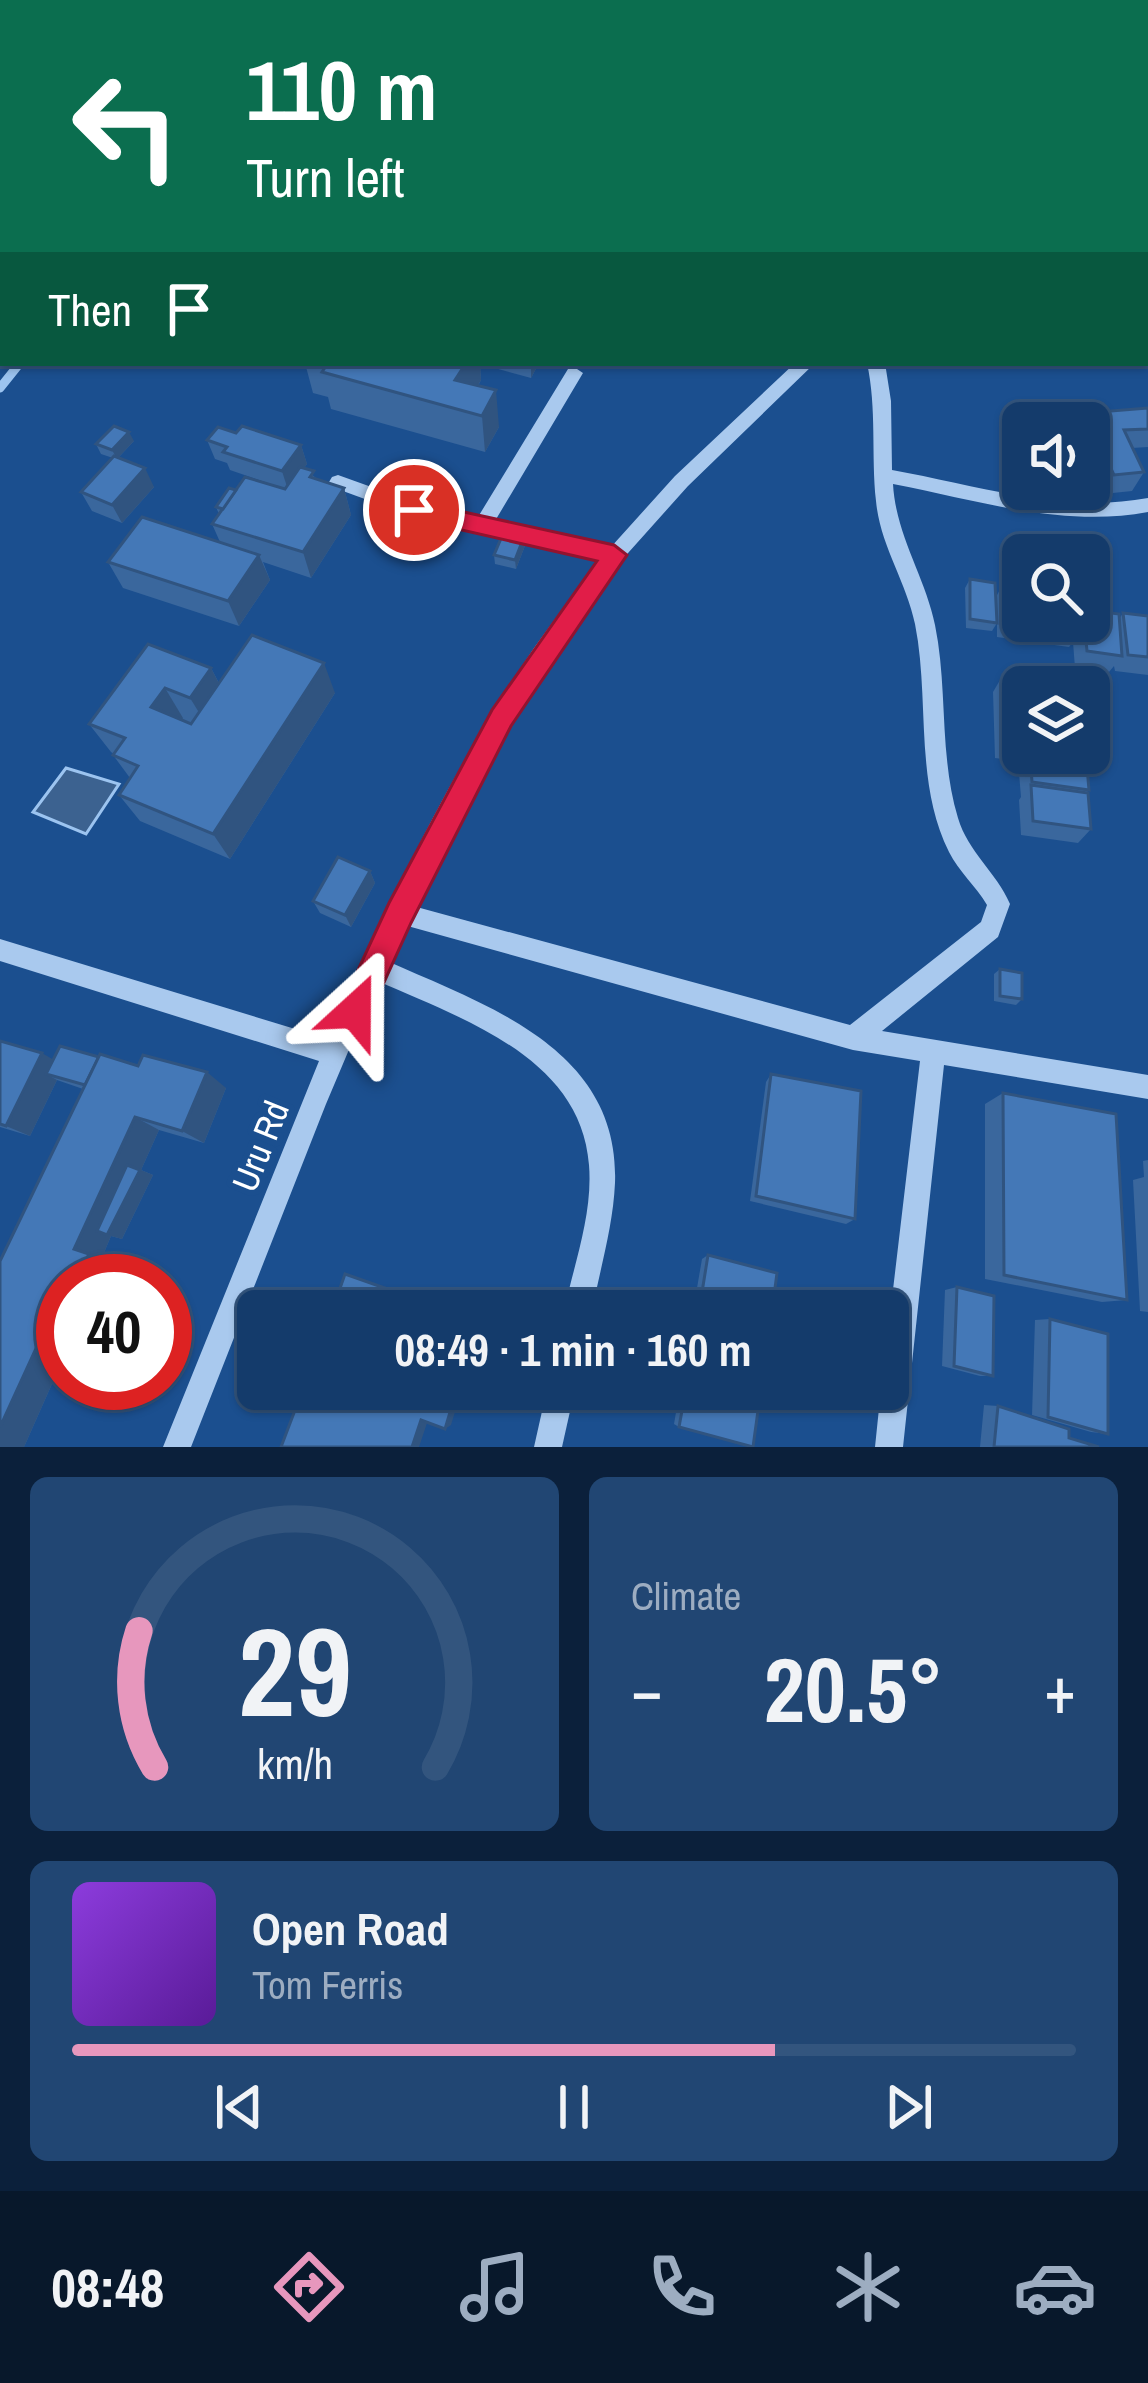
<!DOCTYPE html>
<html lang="en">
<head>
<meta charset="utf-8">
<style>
	body { margin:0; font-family:"Archivo Narrow",sans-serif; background:#214673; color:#f1f3f6; height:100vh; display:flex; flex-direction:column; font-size:45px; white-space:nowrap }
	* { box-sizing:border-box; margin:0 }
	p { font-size:39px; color:#9dadc1 }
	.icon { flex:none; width:66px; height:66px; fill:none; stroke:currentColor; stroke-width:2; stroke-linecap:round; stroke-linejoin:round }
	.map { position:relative; height:1447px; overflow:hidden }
	.drawer { display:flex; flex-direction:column; gap:30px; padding:30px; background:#0b203b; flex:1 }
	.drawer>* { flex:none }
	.hud { position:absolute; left:0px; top:0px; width:1149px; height:366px; box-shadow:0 3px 9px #0004,0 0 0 3px #33557e; background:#0b6e4f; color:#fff; overflow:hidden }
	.buttons { position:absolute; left:1002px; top:402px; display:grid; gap:24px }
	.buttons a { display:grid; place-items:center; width:108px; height:108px; border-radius:18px; background:#143b6b; box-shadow:0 3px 9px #0004,0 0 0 3px #33557e; font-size:60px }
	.speed { position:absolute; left:36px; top:1254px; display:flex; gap:24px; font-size:60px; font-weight:700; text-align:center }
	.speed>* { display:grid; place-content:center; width:156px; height:156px; border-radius:50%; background:#143b6b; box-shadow:0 3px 9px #0004,0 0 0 3px #33557e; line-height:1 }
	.speed .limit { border:18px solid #d22; background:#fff; color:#111 }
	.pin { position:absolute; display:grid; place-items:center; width:102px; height:102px; color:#fff; margin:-51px; border:6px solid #fff; border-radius:50%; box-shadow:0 3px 12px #0007 }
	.me { position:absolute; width:132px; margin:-66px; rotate:24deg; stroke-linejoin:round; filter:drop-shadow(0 0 9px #0008) }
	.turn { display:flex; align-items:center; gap:42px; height:252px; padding:0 48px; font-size:54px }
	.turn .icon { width:156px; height:156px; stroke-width:2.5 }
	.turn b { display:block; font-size:84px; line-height:102px }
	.then { display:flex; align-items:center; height:114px; padding:0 48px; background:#0003; gap:24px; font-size:45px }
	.big { font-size:90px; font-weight:800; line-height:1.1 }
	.drawer .tile { flex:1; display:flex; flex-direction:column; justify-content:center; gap:18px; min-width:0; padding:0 42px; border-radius:18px; background:#214673 }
	.drawer .dial { align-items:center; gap:0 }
	.dial svg { height:312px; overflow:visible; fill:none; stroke:#33557e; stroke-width:7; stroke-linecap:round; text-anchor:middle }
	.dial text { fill:#f1f3f6; stroke:none }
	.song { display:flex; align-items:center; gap:36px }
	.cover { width:144px; height:144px; border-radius:18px; background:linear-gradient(135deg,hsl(270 70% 55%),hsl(270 70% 35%)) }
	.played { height:12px; border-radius:6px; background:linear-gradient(90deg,#e797bd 70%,#33557e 70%) }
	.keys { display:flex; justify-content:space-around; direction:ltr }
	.heat { display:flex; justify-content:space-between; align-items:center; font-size:66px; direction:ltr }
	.drawer .tiles { flex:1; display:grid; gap:30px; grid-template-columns:1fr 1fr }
	.tile:last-child { grid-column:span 2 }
	.trip { position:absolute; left:237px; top:1290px; width:672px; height:120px; border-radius:18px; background:#143b6b; box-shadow:0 3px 9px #0004,0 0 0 3px #33557e; font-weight:800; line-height:120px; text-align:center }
	.menu { display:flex; height:192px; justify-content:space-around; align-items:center; background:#08182b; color:#9dadc1 }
	.menu .icon { width:84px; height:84px }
	.menu .current { color:#e797bd }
	.menu b { font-size:54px; color:#f1f3f6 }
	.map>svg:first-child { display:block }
	.water { fill:#3c6290; stroke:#9cc4f0; stroke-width:3 }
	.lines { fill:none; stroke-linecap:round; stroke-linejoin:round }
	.stream { stroke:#9cc4f0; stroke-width:9 }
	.minor { fill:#a9c9ee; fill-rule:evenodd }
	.wall { fill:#3a679d }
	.shaded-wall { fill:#305480 }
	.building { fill:#4478b7; stroke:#305480; stroke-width:3 }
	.route { fill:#e11d48; stroke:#92132f; stroke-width:3 }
	.labels { text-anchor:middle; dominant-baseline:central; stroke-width:12; stroke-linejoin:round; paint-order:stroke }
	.street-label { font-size:36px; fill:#fff; stroke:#1b4f8f }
</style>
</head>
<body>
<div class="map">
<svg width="1148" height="1447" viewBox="0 0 1148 1447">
	<rect width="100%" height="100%" fill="#1b4f8f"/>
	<polygon class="water" points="66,768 119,784 86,834 33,812"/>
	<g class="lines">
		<polyline class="stream" points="0,388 20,363"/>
		<g class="minor">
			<rect x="98" y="0" width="14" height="3"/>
			<polygon points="1146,35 1148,35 1146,45"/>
			<rect x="1146" y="77" width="2" height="9"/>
			<polygon points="1146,151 1148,151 1146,165"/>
			<polygon points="3,208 3,220 0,221 0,209"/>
			<polygon points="1146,329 1148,330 1148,348 1146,347"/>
			<path d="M 795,363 L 815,363 L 688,486 L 620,562 L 548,661 L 484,767 L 413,906 L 850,1025 L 981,922 L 987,905 C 976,886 959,872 949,852 C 914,782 930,699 915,624 C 906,581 880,545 876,501 C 871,455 877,409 867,363 L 885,363 L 891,401 L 892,470 C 976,485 1063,514 1148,498 L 1148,512 C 1063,528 976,500 893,484 C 896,536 925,576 935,625 C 948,688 939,756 958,818 C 968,852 996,872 1010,904 L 998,937 L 882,1031 L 1148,1075 L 1148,1099 L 944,1065 L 903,1447 L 875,1447 L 881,1389 L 888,1389 L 888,1332 L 920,1061 L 853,1050 L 404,925 L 387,961 C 488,1006 620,1049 615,1183 C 613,1227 600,1269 592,1311 L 564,1311 C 574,1264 593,1214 589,1165 C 581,1057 462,1019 378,981 L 326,1104 L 191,1447 L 163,1447 L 319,1061 L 0,961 L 0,939 L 328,1039 C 387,905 451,770 534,648 C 555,618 578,589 600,559 L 414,517 L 332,487 L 329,482 L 332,477 L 338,475 L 416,503 L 478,517 L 568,369 L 574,367 L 583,373 L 495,521 L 611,547 L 675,476 Z"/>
			<polygon points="547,1389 575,1389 562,1447 534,1447"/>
		</g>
	</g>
	<g class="wall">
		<polygon points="305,363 539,363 531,378 480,364 481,380 478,386 499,427 485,452 331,409 328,397 313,393"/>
		<polygon points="1148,408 1148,447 1132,448 1144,472 1132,491 1103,494 1089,462 1089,423 1080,423 1086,413"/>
		<polygon points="236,433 301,445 307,464 304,468 317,479 344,488 351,515 311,578 263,562 270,580 239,626 123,588 108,562 220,542 212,524 219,514 216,507 236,490 285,489 230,470 227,463 215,459 207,440"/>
		<polygon points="134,441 118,458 154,487 122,523 92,511 81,492 113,458 101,454 96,444"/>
		<polygon points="525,534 526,543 516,569 495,564 494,555"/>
		<polygon points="970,579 996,597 1005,580 1023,621 1119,619 1123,613 1148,616 1148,675 1115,671 1114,666 1109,672 1075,668 1073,642 1069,647 997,637 997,623 992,631 966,628 965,588"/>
		<polygon points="211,668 219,683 335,693 230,859 140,821 119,795 130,778 113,755 114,754 111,752 89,724"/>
		<polygon points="1003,675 1023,687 1023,753 1090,753 1086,758 1089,790 1086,793 1091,829 1078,843 1021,835 1019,800 1021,797 1018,761 995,758 993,692"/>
		<polygon points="370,871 375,883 351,927 320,913 313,901"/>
		<polygon points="1000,969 1022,999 1016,1005 994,1001 994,974"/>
		<polygon points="0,1041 54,1060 99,1057 226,1088 204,1143 159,1130 141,1170 153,1175 122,1239 111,1236 103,1255 117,1260 107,1281 63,1281 63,1359 24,1447 83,1089 57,1080 30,1136 0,1127"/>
		<polygon points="771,1074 855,1219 846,1224 750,1201 766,1082"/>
		<polygon points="1003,1093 1127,1300 1102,1302 985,1279 985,1104"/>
		<polygon points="1148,1160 1148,1312 1140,1311 1133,1180 1144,1177 1143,1161"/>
		<polygon points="708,1255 772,1311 693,1311 702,1259"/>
		<polygon points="957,1287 993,1376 980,1376 942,1366 945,1290"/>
		<polygon points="1050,1319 1108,1434 1091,1432 1032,1415 1035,1320"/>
		<polygon points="680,1389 761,1389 679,1427 674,1424"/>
		<polygon points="984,1405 998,1406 1069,1438 1099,1447 980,1447"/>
	</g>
	<g class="shaded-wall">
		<rect x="562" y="0" width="25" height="3"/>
		<polygon points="466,363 480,363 481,380 463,411 455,380"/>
		<polygon points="531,363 539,363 531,378"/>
		<polygon points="496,390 499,427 485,452 482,416"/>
		<polygon points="129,432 134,441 117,459 112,450"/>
		<polygon points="301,445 307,464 288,490 282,471"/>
		<polygon points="145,468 154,487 122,523 112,505"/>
		<polygon points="344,488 351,515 311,578 303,552"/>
		<polygon points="525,534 526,543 516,569 515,560"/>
		<polygon points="259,555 270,580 239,626 228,601"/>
		<polygon points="324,663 335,693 230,859 213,834"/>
		<polygon points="211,668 227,699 208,727 190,698"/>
		<polygon points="165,688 183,718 170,737 151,707"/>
		<polygon points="370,871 375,883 351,927 345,915"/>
		<polygon points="42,1053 64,1066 46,1074 57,1080 30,1136 6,1126"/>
		<polygon points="207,1072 226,1088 204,1143 182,1131"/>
		<polygon points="135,1117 159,1130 141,1170 153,1175 122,1239 111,1236 103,1255 117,1260 107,1281 76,1281 74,1249"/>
		<polygon points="63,1310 63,1359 24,1447 0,1447 0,1427 50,1318"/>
		<polygon points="457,1389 462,1389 451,1425 445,1429"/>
		<polygon points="429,1417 419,1447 412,1447 421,1420"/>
	</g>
	<g class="building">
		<polygon points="514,0 563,0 564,3 516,3"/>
		<polygon points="328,363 466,363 455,380 496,390 482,416 322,372"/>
		<polygon points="1148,408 1148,429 1124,430 1144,472 1114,475 1086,413"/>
		<polygon points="114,426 129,432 112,450 96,444"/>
		<polygon points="242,426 301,445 282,471 223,452 227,447 207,440 218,427 236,433"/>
		<polygon points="114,456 145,468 112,505 81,492"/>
		<polygon points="300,467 314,471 310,477 344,488 303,552 212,524 245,477 285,489"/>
		<polygon points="229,488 236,490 223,509 216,507"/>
		<polygon points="142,517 259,555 228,601 108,562"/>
		<polygon points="505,529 525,534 515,560 494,555"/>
		<polygon points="970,579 995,583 997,623 970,619"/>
		<polygon points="1005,580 1023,582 1023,621 1080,621 1081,630 1007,620"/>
		<polygon points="1089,610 1119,614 1122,656 1087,651 1084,621 1089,621"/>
		<polygon points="1123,613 1148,616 1148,657 1128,655"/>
		<polygon points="252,635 324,663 213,834 119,795 138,766 113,755 125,738 89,724 148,644 211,668 190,698 165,688 151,707 191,724"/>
		<polygon points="1003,675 1057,682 1057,687 1023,687 1023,745 1005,743"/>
		<polygon points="1030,753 1086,755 1089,790 1032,782"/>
		<polygon points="1031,785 1088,793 1091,829 1033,821"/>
		<polygon points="338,857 370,871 345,915 313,901"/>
		<polygon points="1000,969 1022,973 1022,999 1000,996"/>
		<polygon points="0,1041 42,1053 6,1126 0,1124"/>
		<polygon points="60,1046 99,1057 85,1085 46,1074"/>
		<polygon points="100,1054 138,1066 143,1055 207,1072 182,1131 135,1117 74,1249 89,1254 76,1281 63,1281 63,1310 58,1321 50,1318 0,1427 0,1261"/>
		<polygon points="771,1074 861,1091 855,1219 756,1196"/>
		<polygon points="1003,1093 1116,1114 1127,1300 1004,1275"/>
		<polygon points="127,1165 140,1170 107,1235 97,1231"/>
		<polygon points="708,1255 777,1273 772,1311 699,1311"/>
		<polygon points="345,1274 450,1311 332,1311"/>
		<polygon points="957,1287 994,1296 993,1376 954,1366"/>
		<polygon points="1050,1319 1108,1334 1108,1434 1048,1417"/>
		<polygon points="303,1389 457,1389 445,1429 421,1420 412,1447 281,1447"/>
		<polygon points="686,1389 761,1389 753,1447 679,1427"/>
		<polygon points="998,1406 1069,1429 1069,1438 1099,1447 994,1447"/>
	</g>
	<polygon class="route" points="414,501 614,545 627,555 511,726 411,923 366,1022 355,1027 344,1022 339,1011 389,903 492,710 597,561 405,517 405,504"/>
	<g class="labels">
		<g class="street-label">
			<text transform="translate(260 1146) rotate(-68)">Uru Rd</text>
		</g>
	</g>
</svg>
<div class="buttons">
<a><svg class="icon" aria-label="sound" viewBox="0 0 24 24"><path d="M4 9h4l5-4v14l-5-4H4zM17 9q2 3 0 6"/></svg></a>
<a><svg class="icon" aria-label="search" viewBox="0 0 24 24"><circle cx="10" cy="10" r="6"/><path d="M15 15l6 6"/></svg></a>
<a><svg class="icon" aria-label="layers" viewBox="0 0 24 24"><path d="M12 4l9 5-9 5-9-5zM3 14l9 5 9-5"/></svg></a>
</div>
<div class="speed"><div class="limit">40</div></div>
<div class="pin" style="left:414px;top:510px;background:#d93025"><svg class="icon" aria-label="arrive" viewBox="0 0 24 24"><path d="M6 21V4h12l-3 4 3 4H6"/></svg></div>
<svg class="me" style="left:355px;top:1011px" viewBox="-20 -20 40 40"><path d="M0-17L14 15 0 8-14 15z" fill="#e11d48" stroke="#fff" stroke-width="4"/></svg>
<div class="trip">08:49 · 1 min · 160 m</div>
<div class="hud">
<div class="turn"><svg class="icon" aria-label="left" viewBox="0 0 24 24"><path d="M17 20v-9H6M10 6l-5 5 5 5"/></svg><div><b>110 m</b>Turn left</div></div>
<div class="then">Then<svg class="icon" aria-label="arrive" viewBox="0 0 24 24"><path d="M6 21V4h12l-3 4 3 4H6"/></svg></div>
</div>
</div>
<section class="drawer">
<div class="tiles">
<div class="tile dial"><svg viewBox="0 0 100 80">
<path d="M14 69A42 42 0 1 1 86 69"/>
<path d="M14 69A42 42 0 0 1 10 34" stroke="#e797bd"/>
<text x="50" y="56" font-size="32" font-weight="700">29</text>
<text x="50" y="72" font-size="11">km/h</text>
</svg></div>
<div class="tile"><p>Climate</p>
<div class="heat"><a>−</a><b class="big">20.5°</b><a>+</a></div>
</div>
<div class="tile">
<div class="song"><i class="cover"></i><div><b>Open Road</b><p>Tom Ferris</p></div></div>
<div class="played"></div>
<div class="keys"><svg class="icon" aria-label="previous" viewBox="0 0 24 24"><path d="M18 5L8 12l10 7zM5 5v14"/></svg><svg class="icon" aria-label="pause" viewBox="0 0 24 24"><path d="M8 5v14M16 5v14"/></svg><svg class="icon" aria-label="next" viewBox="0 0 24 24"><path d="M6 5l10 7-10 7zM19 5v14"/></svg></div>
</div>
</div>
</section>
<nav class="menu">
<b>08:48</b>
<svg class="icon current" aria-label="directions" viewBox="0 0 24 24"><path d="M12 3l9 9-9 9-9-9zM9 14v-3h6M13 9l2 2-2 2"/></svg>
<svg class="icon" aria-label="music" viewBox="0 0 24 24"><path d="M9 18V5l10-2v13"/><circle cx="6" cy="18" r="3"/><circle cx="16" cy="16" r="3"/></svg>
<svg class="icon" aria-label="phone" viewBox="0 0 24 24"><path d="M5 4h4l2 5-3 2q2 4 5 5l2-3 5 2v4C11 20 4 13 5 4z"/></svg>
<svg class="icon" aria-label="climate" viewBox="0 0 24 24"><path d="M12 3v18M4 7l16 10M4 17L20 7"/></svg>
<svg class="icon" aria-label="car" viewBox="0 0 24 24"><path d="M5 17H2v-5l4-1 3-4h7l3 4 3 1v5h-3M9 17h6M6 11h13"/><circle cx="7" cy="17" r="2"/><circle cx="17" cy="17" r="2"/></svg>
</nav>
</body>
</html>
